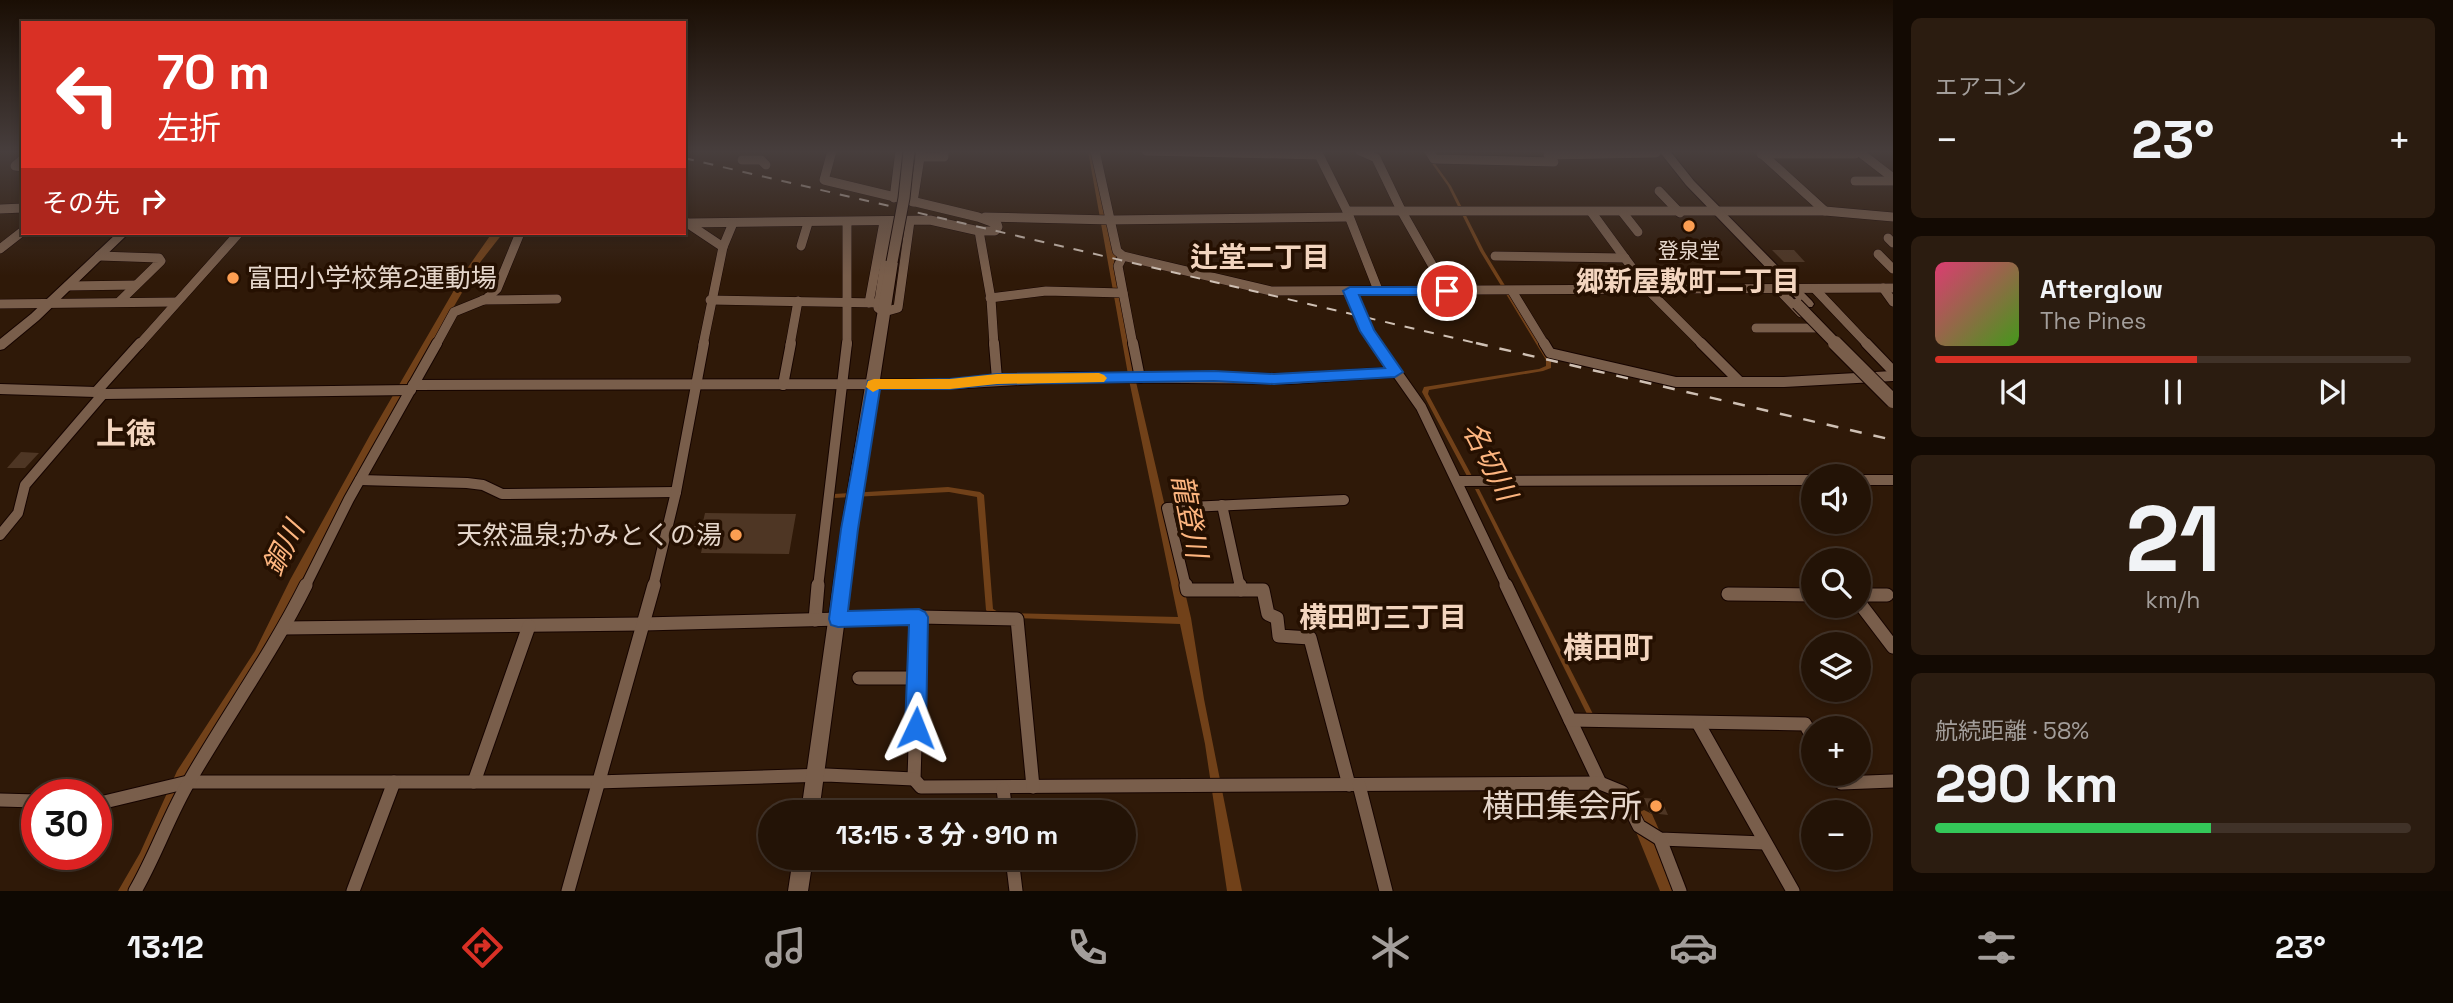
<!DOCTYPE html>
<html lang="ja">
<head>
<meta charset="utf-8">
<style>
  body { margin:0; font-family:"Space Grotesk","Noto Sans JP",sans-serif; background:#2b1c10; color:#f1f3f6; height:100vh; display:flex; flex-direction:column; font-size:26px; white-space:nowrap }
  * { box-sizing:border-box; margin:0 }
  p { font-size:23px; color:#a39e9b }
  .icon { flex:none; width:38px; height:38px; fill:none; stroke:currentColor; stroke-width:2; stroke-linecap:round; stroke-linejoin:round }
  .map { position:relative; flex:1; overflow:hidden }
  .details { display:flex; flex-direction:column; gap:18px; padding:18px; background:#130a03; width:560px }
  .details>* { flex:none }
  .top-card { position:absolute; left:21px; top:21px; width:665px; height:214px; border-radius:0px; box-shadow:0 4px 10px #0003,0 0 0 2px #403228; background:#d93025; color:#fff; overflow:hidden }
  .fabs { position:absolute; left:1801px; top:464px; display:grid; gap:14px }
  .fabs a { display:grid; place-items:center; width:70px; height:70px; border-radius:50%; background:#231306; box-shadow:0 4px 10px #0003,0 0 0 2px #403228; font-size:35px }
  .speed { position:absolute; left:21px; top:779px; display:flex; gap:14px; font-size:35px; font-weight:700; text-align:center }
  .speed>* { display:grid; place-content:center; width:91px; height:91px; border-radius:50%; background:#231306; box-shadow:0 4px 10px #0003,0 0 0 2px #403228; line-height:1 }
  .speed .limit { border:10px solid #d22; background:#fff; color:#111 }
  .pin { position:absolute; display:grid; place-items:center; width:60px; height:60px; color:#fff; margin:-30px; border:4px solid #fff; border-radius:50%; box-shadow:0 2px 7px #0007 }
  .me { position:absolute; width:77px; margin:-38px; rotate:2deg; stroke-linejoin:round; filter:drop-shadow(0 0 5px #0008) }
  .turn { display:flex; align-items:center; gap:24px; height:147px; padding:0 21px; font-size:32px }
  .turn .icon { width:91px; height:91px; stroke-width:2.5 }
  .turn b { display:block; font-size:49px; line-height:60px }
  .then { display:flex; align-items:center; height:66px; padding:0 21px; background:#0003; gap:14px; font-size:26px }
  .big { font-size:52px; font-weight:700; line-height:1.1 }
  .details .tile { flex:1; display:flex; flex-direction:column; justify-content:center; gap:10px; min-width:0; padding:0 24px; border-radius:10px; background:#2b1c10 }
  .details .dial { align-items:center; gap:0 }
  .dial b { font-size:91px; line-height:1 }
  .song { display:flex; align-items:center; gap:21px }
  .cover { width:84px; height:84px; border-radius:10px; background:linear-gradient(135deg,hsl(340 70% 55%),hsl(100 70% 35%)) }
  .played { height:7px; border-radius:4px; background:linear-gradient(90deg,#d93025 55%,#403228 55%) }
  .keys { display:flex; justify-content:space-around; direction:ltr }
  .heat { display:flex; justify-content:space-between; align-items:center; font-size:38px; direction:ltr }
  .charge { height:10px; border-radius:5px; background:linear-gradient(90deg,#34c759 58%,#403228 0) }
  .trip { position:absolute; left:758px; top:800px; width:378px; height:70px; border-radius:35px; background:#231306; box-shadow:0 4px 10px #0003,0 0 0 2px #403228; font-weight:700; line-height:70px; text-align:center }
  .tab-bar { display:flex; height:112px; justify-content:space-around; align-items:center; background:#0e0802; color:#a39e9b }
  .tab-bar .icon { width:49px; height:49px }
  .tab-bar .active { color:#d93025 }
  .tab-bar b { font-size:32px; color:#f1f3f6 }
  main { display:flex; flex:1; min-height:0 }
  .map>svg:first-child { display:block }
  .water { fill:#714119 }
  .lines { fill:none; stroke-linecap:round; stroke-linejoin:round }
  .river { fill:#714119; fill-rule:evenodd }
  .building { fill:#4e3624 }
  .minor-far2-casing { stroke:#160400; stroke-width:10 }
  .minor-far1-casing { stroke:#160400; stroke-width:12 }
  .minor-casing { stroke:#160400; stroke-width:15 }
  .tertiary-casing { stroke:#160400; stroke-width:2 }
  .minor-far2 { stroke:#795e4b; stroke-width:9 }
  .minor-far1 { stroke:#795e4b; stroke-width:10 }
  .minor { stroke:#795e4b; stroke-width:13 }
  .tertiary { fill:#795e4b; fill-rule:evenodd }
  .rail-far1 { stroke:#cfc0b4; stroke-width:2; stroke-dasharray:10 10; stroke-linecap:butt }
  .rail { stroke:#cfc0b4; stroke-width:2.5; stroke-dasharray:12 12; stroke-linecap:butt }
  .tertiary-bridge-far1-casing { stroke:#160400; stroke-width:13; stroke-linecap:butt }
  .tertiary-bridge-casing { stroke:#160400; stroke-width:16; stroke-linecap:butt }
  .tertiary-bridge-far1 { stroke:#795e4b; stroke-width:11 }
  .tertiary-bridge { stroke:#795e4b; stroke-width:14 }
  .route { fill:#1a73e8; stroke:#114b97; stroke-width:2 }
  .slow { fill:#f59e0b }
  .poi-dot { fill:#fc9e52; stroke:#251001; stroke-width:2.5 }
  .labels { text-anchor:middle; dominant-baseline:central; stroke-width:7; stroke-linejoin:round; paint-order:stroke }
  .far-poi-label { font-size:21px; fill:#e5d6cb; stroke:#251001 }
  .poi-label { font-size:26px; fill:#e5d6cb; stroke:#251001; text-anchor:start }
  .neighbourhood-label { font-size:28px; font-weight:bold; fill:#f3d5bf; stroke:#251001 }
  .water-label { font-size:28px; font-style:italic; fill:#fdb57f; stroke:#251001 }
  .quarter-label { font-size:30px; font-weight:bold; fill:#f3d5bf; stroke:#251001 }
  .near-poi-label { font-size:32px; fill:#e5d6cb; stroke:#251001; text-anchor:end }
</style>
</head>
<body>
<main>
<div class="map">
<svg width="1893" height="891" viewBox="0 0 1893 891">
  <rect width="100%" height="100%" fill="#2f1908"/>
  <!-- water -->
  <g class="water">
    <polygon points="1088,151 1093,151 1117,255 1114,261 1133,369 1191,618 1204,699 1242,891 1227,891 1205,744 1180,624 991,617 986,610 977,497 949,492 833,498 834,494 948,487 980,492 984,495 993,609 1000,613 1178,617 1129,380"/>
    <polygon points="1423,151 1426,151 1451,186 1484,251 1551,361 1551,368 1543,371 1429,390 1428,394 1473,478 1468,478 1422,392 1424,387 1539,369 1546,366 1546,360 1480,251 1448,186"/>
    <polygon points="492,233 503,233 478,265 449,315 130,891 118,891 140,853 177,771 255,651 290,580 370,435 464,273"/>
    <polygon points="1475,489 1479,489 1595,718 1589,718"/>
  </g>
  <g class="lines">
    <!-- river -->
    <polygon class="river" points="1644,810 1652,814 1686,891 1660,891 1632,822 1636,814"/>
  </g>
  <!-- building -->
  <g class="building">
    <polygon points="1772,250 1794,250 1805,262 1784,262"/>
    <polygon points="21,452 39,453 25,468 7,468"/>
    <polygon points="705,513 796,514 789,554 701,553 703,544 677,544 681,526 702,526"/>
    <polygon points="1644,798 1661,799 1668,815 1650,813"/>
  </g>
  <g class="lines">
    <!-- minor-far2 casing -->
    <g class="minor-far2-casing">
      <g id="minor-far2">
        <polyline points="1095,151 1117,251 1123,256 1271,291 1893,288"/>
        <polyline points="1146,151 1319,155"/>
        <polyline points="1317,151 1347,211 1378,290"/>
        <polyline points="1360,151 1376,158 1402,212 1447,291"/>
        <polyline points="1429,151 1434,159 1554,162"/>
        <polyline points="1858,151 1893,178"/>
        <polyline points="1761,153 1825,211"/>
        <polyline points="1761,154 1855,154"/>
        <polyline points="920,157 944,157 944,151"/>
        <polyline points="23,159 15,166 23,167"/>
        <polyline points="742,160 761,160 766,165"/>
        <polyline points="1552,160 1548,155 1656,153"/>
        <polyline points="1855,181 1893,181"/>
        <polyline points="1659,191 1680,213"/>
        <polyline points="894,198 900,151"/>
        <polyline points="913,202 921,151"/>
        <polyline points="0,209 23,208"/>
        <polyline points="1347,211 1825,211 1893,217"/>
        <polyline points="1592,213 1649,291 1703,345"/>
        <polyline points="1623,213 1638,232"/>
        <polyline points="985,217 1111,220 1349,217"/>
        <polyline points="684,221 723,247 703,345"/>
        <polyline points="891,222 878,308 884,312 898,308 910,221"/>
        <polyline points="687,223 930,220 979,231 995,231 998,227 997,224 978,217 824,180 832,151"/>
        <polyline points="847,223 847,345"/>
        <polyline points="979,231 991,299 994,345"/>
        <polyline points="1888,238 1893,243"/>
        <polyline points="801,246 808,223"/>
        <polyline points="723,247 733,223"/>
        <polyline points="0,249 23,231"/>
        <polyline points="1878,254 1893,269"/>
        <polyline points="99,256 159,258 161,261 119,302"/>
        <polyline points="1123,256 1118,266 1133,345"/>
        <polyline points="1495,256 1625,258"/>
        <polyline points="68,286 136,285"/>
        <polyline points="1883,288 1893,302"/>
        <polyline points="1815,289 1868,345"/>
        <polyline points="1779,290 1801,313"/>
        <polyline points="1350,291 1368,331 1377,345"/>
        <polyline points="1512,291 1545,345"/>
        <polyline points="990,298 1046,291 1123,293"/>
        <polyline points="483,300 557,299"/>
        <polyline points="710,300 879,303"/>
        <polyline points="869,303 884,222"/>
        <polyline points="0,304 176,302"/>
        <polyline points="1756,328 1815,328"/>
        <polyline points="139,345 239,233"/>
        <polyline points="436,345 454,312 486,299 497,289 520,233"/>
        <polyline points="790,345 798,301"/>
      </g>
    </g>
    <!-- minor-far1 casing -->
    <g class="minor-far1-casing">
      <g id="minor-far1">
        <polyline points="994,343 997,379"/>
        <polyline points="1133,343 1140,378"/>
        <polyline points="1376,343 1421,407 1507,587"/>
        <polyline points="1544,343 1550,353 1676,382 1784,382 1893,376"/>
        <polyline points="1701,343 1738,380"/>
        <polyline points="1866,343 1893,371"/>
        <polyline points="413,385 950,384 1070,377 1287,379 1395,372"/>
        <polyline points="783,385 791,343"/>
        <polyline points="0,389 96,392"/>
        <polyline points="103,394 96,392 140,343"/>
        <polyline points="360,480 467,483 483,485 502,494 676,492"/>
        <polyline points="1858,480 1893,480"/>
        <polyline points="1458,481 1813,480"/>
        <polyline points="1222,505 1240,587"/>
        <polyline points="0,535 18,513 25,485 103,394 411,390"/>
        <polyline points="305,587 349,499 437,343"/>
        <polyline points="653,587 676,492 704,343"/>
        <polyline points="818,587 847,343"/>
        <polyline points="1186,587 1167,508 1344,500"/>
      </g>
    </g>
    <!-- minor casing -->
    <g class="minor-casing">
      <g id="minor">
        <polyline points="1186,585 1187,590 1263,590 1268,614 1277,618 1279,636 1310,638 1349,785"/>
        <polyline points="1240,585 1241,590"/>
        <polyline points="1506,585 1600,783"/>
        <polyline points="1728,594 1813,595"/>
        <polyline points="1858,595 1887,595"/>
        <polyline points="1858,601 1893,647"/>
        <polyline points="919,617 914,779 921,787 1600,783 1622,792 1639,826 1660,839 1764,843"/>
        <polyline points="815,620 818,585"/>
        <polyline points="284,628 643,624 919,617 1017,619 1033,787"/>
        <polyline points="859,678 917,678"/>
        <polyline points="1570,720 1805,724 1813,738"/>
        <polyline points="1698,723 1793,891"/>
        <polyline points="1835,774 1841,783 1893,781"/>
        <polyline points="474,782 529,626"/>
        <polyline points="1359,785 1386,891"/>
        <polyline points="1003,789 1006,812"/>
        <polyline points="0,800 37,801"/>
        <polyline points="96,804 188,782 596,782 826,775 914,779"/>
        <polyline points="1660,839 1680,891"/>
        <polyline points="1012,858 1016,891"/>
        <path d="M135 891C156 855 169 815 190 780 228 714 272 653 306 585"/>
        <polyline points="353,891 394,782"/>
        <polyline points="568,891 654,585"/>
      </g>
    </g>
    <!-- tertiary casing -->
    <g class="tertiary-casing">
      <g id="tertiary">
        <polygon points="1659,151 1670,151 1694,181 1812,301 1814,304 1812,307 1804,307 1686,185"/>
        <polygon points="117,233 129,233 39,320 4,349 0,350 0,339 31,314"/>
        <polygon points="892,259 898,262 857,529 819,812 801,812 841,529 886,262"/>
        <polygon points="793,858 813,858 808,891 788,891"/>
      </g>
    </g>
    <!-- minor-far2 -->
    <use href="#minor-far2" class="minor-far2"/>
    <!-- minor-far1 -->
    <use href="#minor-far1" class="minor-far1"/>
    <!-- minor -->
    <use href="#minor" class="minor"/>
    <!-- tertiary -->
    <use href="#tertiary" class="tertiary"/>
    <!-- rail-far1 -->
    <polyline class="rail-far1" points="684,158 1484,345"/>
    <!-- rail -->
    <polyline class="rail" points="1476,343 1893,440"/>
    <!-- tertiary-bridge-far1 casing -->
    <g class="tertiary-bridge-far1-casing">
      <g id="tertiary-bridge-far1">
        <polyline points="892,262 904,198 909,151"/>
        <polyline points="1797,304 1837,345"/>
      </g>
    </g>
    <!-- tertiary-bridge casing -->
    <g class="tertiary-bridge-casing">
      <polyline id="tertiary-bridge" points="1835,343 1893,401"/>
    </g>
    <!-- tertiary-bridge-far1 -->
    <use href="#tertiary-bridge-far1" class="tertiary-bridge-far1"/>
    <!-- tertiary-bridge -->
    <use href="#tertiary-bridge" class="tertiary-bridge"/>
  </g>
  <!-- sky -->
  <linearGradient id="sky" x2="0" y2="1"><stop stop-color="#1a0e04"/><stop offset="0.55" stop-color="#473e3d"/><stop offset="1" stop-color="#473e3d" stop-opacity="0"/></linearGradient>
  <rect width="1893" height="276" fill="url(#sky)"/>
  <!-- route -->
  <polygon class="route" points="1350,287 1447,287 1454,291 1447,295 1359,295 1374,330 1403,372 1395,377 1274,384 1214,381 997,384 950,389 880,389 858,529 848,611 919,609 925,612 928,617 926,728 923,734 916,737 908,734 905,728 909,625 838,627 831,625 829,619 841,529 868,381 950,379 997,374 1214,371 1274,374 1385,368 1360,331 1343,291"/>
  <!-- slow -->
  <polygon class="slow" points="1099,373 1104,375 1107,378 1104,382 997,384 950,389 879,389 873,392 866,387 868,381 874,379 950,379 997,374"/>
  <!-- markers -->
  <g class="poi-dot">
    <circle cx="1689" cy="226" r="7"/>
    <circle cx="233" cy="278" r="7"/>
    <circle cx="736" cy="535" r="7"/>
    <circle cx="1656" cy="806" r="7"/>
  </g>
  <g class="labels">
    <!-- far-poi labels -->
    <g class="far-poi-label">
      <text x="1689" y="250">登泉堂</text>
    </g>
    <!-- poi labels -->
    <g class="poi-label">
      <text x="247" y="278">富田小学校第2運動場</text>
      <text x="722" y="535" text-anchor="end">天然温泉;かみとくの湯</text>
    </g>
    <!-- neighbourhood labels -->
    <g class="neighbourhood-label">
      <text x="1260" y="257">辻堂二丁目</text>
      <text x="1688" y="281">郷新屋敷町二丁目</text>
      <text x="1383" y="617">横田町三丁目</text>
    </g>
    <!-- water labels -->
    <g class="water-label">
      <text transform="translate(1490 461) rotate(63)">名切川</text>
      <text transform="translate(1190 516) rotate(79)">龍登川</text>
      <text transform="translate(283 548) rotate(-63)">銅川</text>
    </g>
    <!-- quarter labels -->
    <g class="quarter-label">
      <text x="126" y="433">上徳</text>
      <text x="1608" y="647">横田町</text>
    </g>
    <!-- near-poi labels -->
    <g class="near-poi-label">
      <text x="1642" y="806">横田集会所</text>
    </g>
  </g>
</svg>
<div class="fabs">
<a><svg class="icon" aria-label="sound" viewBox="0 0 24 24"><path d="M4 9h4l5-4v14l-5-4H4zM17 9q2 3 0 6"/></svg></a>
<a><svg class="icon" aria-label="search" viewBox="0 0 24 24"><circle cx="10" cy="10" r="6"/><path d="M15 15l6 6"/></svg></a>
<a><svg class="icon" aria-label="layers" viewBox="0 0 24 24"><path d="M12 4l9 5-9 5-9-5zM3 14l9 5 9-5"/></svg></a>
<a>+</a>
<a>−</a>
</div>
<div class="speed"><div class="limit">30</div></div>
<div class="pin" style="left:1447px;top:291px;background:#d93025"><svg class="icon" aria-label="arrive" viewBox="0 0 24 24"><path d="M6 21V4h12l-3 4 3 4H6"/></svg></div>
<svg class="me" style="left:916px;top:728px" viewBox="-20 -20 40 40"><path d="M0-17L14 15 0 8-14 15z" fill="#1a73e8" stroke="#fff" stroke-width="4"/></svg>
<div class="trip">13:15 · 3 分 · 910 m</div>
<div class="top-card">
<div class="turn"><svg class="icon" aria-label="left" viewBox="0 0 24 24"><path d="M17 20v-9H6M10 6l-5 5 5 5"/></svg><div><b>70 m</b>左折</div></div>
<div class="then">その先<svg class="icon" aria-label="right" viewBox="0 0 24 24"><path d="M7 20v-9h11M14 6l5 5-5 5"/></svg></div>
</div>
</div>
<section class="details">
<div class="tile"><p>エアコン</p>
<div class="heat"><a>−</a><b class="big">23°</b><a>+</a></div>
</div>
<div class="tile">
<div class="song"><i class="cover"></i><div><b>Afterglow</b><p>The Pines</p></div></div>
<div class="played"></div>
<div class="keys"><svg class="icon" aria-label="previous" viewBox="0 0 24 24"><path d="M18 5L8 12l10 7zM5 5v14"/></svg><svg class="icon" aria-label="pause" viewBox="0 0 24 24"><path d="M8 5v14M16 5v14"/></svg><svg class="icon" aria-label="next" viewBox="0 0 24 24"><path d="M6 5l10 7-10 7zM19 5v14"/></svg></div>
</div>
<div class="tile dial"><b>21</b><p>km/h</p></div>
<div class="tile"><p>航続距離 · 58%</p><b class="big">290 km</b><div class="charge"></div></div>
</section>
</main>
<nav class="tab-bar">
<b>13:12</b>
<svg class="icon active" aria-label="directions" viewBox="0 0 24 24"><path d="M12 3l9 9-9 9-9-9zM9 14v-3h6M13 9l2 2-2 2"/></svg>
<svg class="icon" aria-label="music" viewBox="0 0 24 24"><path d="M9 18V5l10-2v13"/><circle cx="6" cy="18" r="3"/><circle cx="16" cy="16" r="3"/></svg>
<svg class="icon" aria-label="phone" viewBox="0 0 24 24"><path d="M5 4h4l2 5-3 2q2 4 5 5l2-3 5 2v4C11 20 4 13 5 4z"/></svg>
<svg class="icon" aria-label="climate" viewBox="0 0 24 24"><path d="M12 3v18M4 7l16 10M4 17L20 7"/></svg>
<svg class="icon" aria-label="car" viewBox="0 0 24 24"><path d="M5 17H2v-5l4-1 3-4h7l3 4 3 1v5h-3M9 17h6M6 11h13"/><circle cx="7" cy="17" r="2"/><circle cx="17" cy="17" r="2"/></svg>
<svg class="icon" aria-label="filters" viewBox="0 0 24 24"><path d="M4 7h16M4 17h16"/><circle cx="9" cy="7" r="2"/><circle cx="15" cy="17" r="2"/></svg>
<b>23°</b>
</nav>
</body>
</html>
